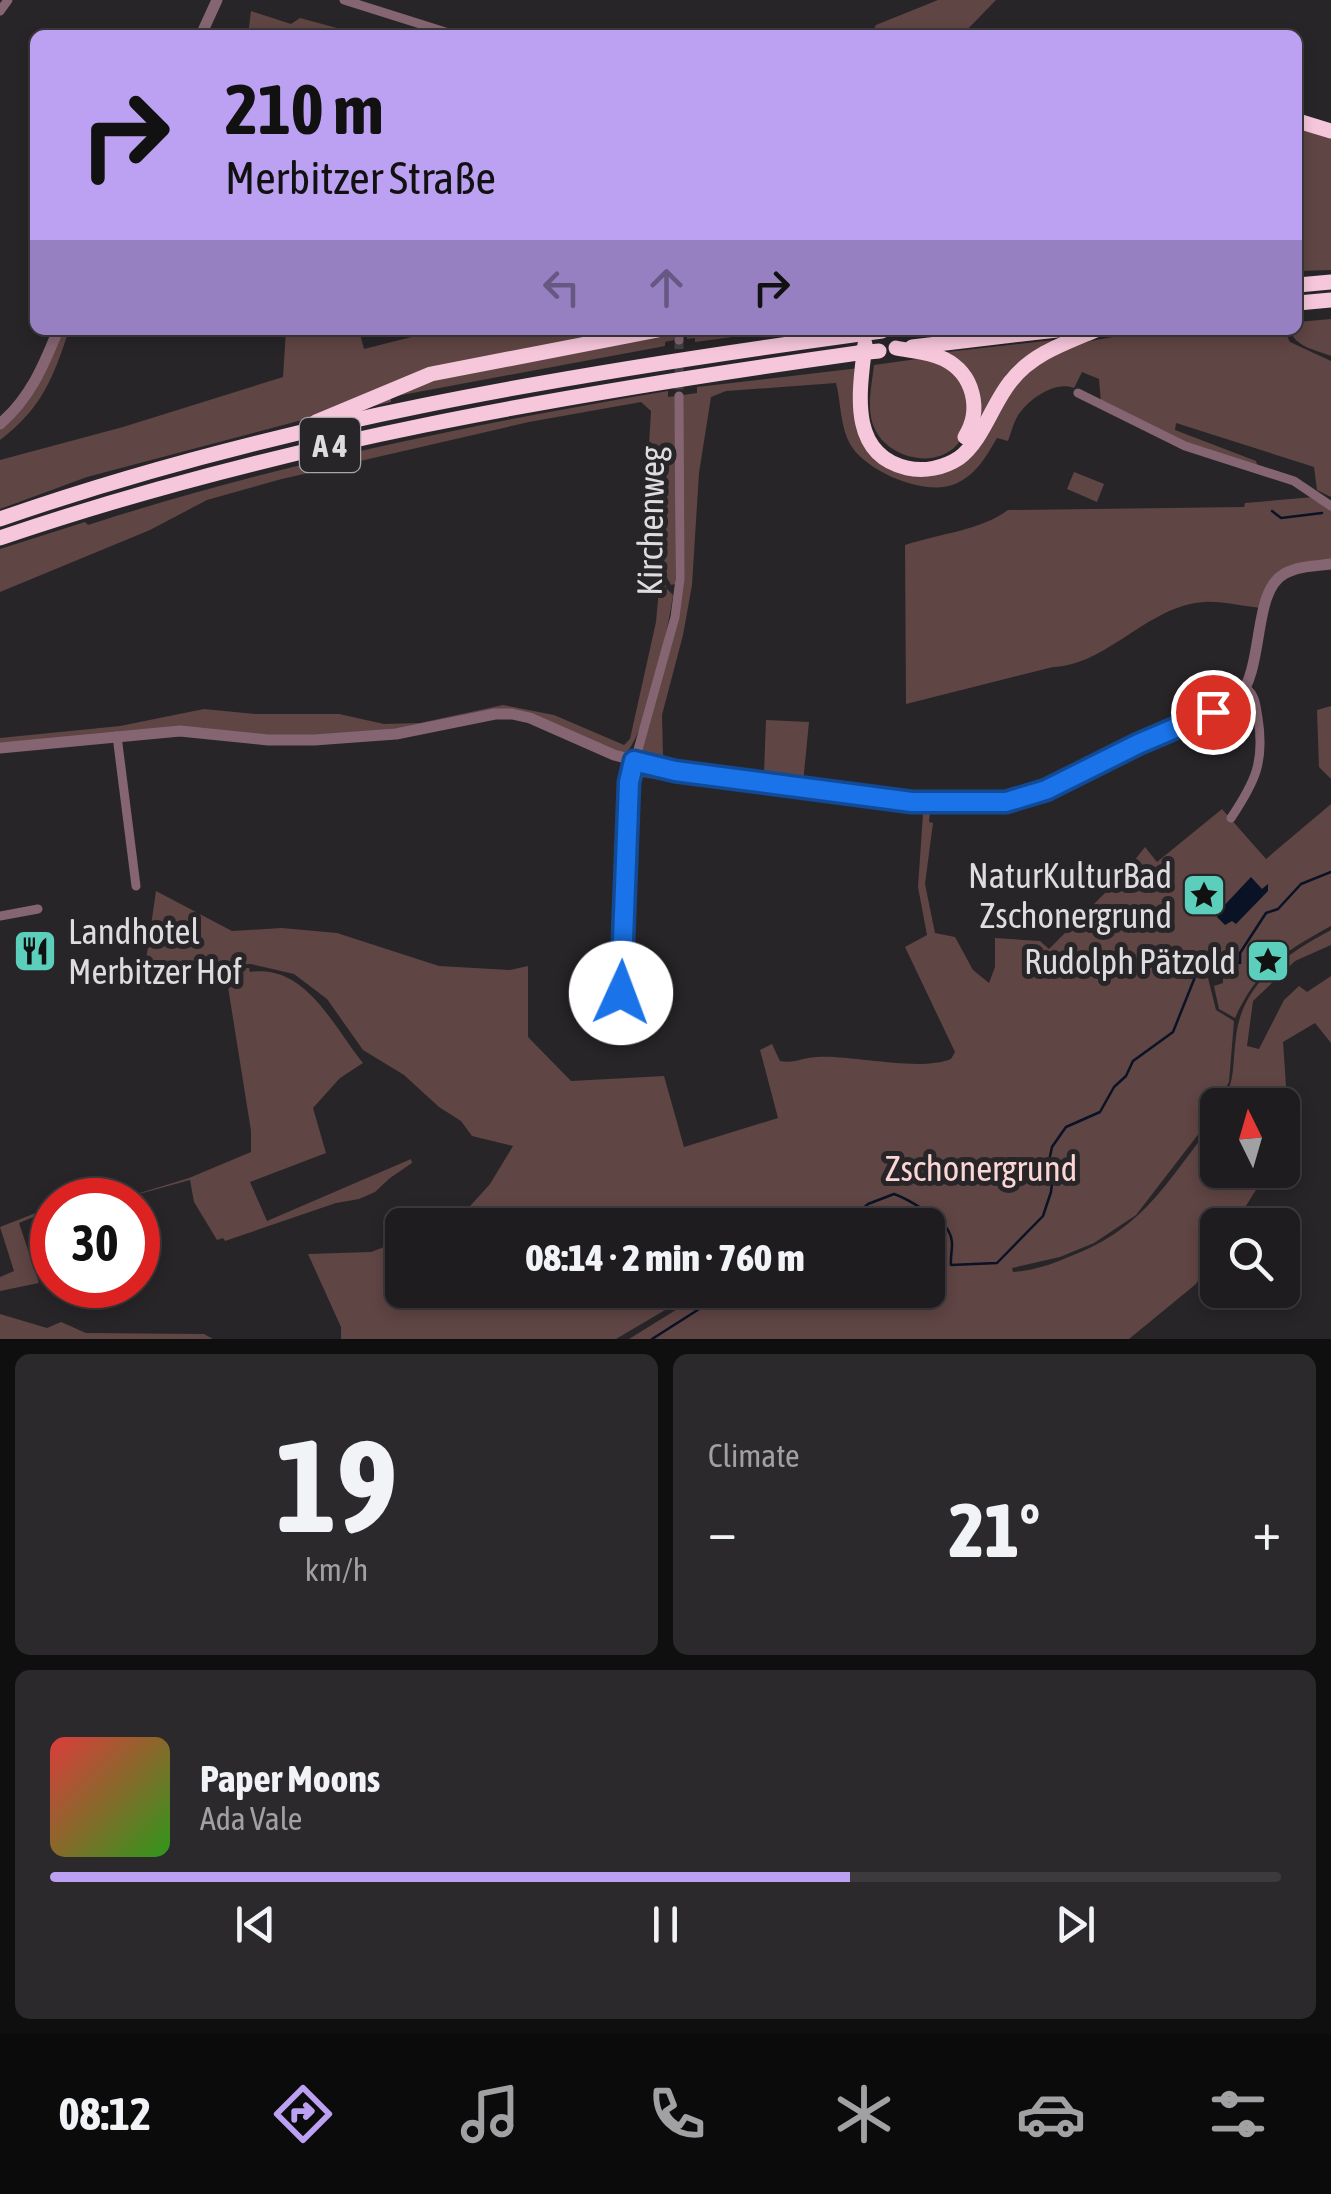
<!DOCTYPE html>
<html lang="en">
<head>
<meta charset="utf-8">
<style>
  body { margin:0; font-family:"Asap Condensed",sans-serif; background:#2b292b; color:#f1f3f6; height:100vh; display:flex; flex-direction:column; font-size:38px; white-space:nowrap }
  * { box-sizing:border-box; margin:0 }
  p { font-size:32px; color:#a1a1a4 }
  .icon { flex:none; width:55px; height:55px; fill:none; stroke:currentColor; stroke-width:2; stroke-linecap:round; stroke-linejoin:round }
  .map { position:relative; height:1339px; overflow:hidden }
  .drawer { display:flex; flex-direction:column; gap:15px; padding:15px; background:#100f10; flex:1 }
  .drawer>* { flex:none }
  .hud { position:absolute; left:30px; top:30px; width:1272px; height:305px; border-radius:15px; box-shadow:0 5px 15px #0003,0 0 0 2px #3c3a3c; background:#bca0f2; color:#111; overflow:hidden }
  .needle { width:65px; rotate:355deg }
  .fabs { position:absolute; left:1200px; top:1088px; display:grid; gap:20px }
  .fabs a { display:grid; place-items:center; width:100px; height:100px; border-radius:15px; background:#1e1c1e; box-shadow:0 5px 15px #0003,0 0 0 2px #3c3a3c; font-size:50px }
  .speed { position:absolute; left:30px; top:1178px; display:flex; gap:20px; font-size:50px; font-weight:700; text-align:center }
  .speed>* { display:grid; place-content:center; width:130px; height:130px; border-radius:50%; background:#1e1c1e; box-shadow:0 5px 15px #0003,0 0 0 2px #3c3a3c; line-height:1 }
  .speed .limit { border:15px solid #d22; background:#fff; color:#111 }
  .pin { position:absolute; display:grid; place-items:center; width:85px; height:85px; color:#fff; margin:-42px; border:5px solid #fff; border-radius:50%; box-shadow:0 2px 10px #0007 }
  .me { position:absolute; width:110px; margin:-55px; rotate:2deg; stroke-linejoin:round; filter:drop-shadow(0 0 8px #0008) }
  .turn { display:flex; align-items:center; gap:35px; height:210px; padding:0 30px; font-size:45px }
  .turn .icon { width:130px; height:130px; stroke-width:2.5 }
  .turn b { display:block; font-size:70px; line-height:85px }
  .lanes { display:flex; align-items:center; height:95px; padding:0 30px; background:#0003; justify-content:center; gap:50px; direction:ltr }
  .lanes .off { opacity:.35 }
  .big { font-size:75px; font-weight:800; line-height:1.1 }
  .drawer .widget { flex:1; display:flex; flex-direction:column; justify-content:center; gap:15px; min-width:0; padding:0 35px; border-radius:15px; background:#2b292b }
  .drawer .dial { align-items:center; gap:0 }
  .dial b { font-size:130px; line-height:1 }
  .song { display:flex; align-items:center; gap:30px }
  .cover { width:120px; height:120px; border-radius:15px; background:linear-gradient(135deg,hsl(0 70% 55%),hsl(110 70% 35%)) }
  .played { height:10px; border-radius:5px; background:linear-gradient(90deg,#bca0f2 65%,#3c3a3c 65%) }
  .keys { display:flex; justify-content:space-around; direction:ltr }
  .heat { display:flex; justify-content:space-between; align-items:center; font-size:55px; direction:ltr }
  .drawer .tiles { flex:1; display:grid; gap:15px; grid-template-columns:1fr 1fr }
  .widget:last-child { grid-column:span 2 }
  .trip { position:absolute; left:385px; top:1208px; width:560px; height:100px; border-radius:15px; background:#1e1c1e; box-shadow:0 5px 15px #0003,0 0 0 2px #3c3a3c; font-weight:800; line-height:100px; text-align:center }
  .dock { display:flex; height:160px; justify-content:space-around; align-items:center; background:#0c0b0c; color:#a1a1a4 }
  .dock .icon { width:70px; height:70px }
  .dock .current { color:#bca0f2 }
  .dock b { font-size:45px; color:#f1f3f6 }
  .map>svg:first-child { display:block }
  .green { fill:#5f4544 }
  .water { fill:#0a1225 }
  .lines { fill:none; stroke-linecap:round; stroke-linejoin:round }
  .stream { stroke:#0a1225; stroke-width:2.5 }
  .minor-tunnel { stroke:#434043; stroke-width:9; stroke-dasharray:9 4.5; stroke-linecap:butt }
  .minor { stroke:#856572; stroke-width:9 }
  .tertiary { stroke:#856572; stroke-width:11 }
  .motorway { stroke:#f6c6da; stroke-width:15 }
  .motorway-bridge { stroke:#f6c6da; stroke-width:15 }
  .route-casing { stroke:#114b97; stroke-width:25 }
  .route { stroke:#1a73e8; stroke-width:18 }
  .labels { text-anchor:middle; dominant-baseline:central; stroke-width:10; stroke-linejoin:round; paint-order:stroke }
  .shield { fill:#282528; stroke:#a7a5a7; stroke-width:2.5 }
  .shield-label { font-size:32px; font-weight:bold; fill:#dedcde }
  .street-label { font-size:35px; fill:#dedcde; stroke:#282528 }
  .poi-label { font-size:35px; fill:#dedcde; stroke:#282528; text-anchor:end }
  .park-label { font-size:35px; fill:#fbd6d4; stroke:#282528 }
</style>
</head>
<body>
<div class="map">
<svg width="1331" height="1339" viewBox="0 0 1331 1339">
  <rect width="100%" height="100%" fill="#282528"/>
  <!-- green -->
  <g class="green">
    <polygon points="938,0 996,0 962,35 870,35 876,25"/>
    <polygon points="251,11 291,24 300,18 363,35 248,35"/>
    <polygon points="1298,127 1331,137 1331,270 1298,271"/>
    <path d="M1331 319V356C1316 350 1295 347 1290 330H1298V322Z"/>
    <path d="M61 330H69C53 378 42 408 0 440V428Z"/>
    <polygon points="286,330 359,330 364,349 439,330 477,330 487,334 528,330 624,330 469,360 321,415 87,477 0,509 0,460 123,427 283,377"/>
    <polygon points="785,330 695,342 695,338 687,339 687,331 693,330"/>
    <path d="M1190 330H1284L1290 342 1331 361V497L1317 490 1314 467 1176 423 1175 430 1256 461 1258 467 1188 445 1101 402 1099 379 1082 372 1074 388C1055 380 1027 400 1017 417 1013 424 1011 433 1008 441L997 438C986 457 976 475 955 484 925 497 865 471 850 444 840 426 841 402 836 383L726 391 711 397 699 473 692 585 683 635 662 715 663 755 672 760 671 767 643 759 640 750 677 620 683 395 697 393V387L859 368 855 407 878 458 948 468C980 428 1012 375 1060 352 1098 333 1148 335 1190 330Z"/>
    <path d="M674 333V340L665 342V346L391 397V402L369 407C464 361 571 352 674 333Z"/>
    <polygon points="1062,339 1046,348 974,431 977,405 938,353"/>
    <path d="M924 358 940 361 968 390C967 403 969 424 963 436 944 473 887 460 874 427 866 408 872 384 874 365Z"/>
    <path d="M668 391V397L676 396 675 584 671 585 666 576V588L673 595C669 625 646 736 625 754L533 716 470 717 467 714 428 726 361 733 266 737 201 729 0 744V738L120 726 204 709 255 714H339L384 724 420 723 503 705 554 715 624 745 630 739 656 622 659 589 649 445 651 411 641 402 529 422 282 479 207 500 150 530 0 592V549L85 522 88 525C277 464 472 424 668 391Z"/>
    <polygon points="1074,472 1104,484 1097,502 1067,489"/>
    <path d="M1314 497 1331 509V559C1289 566 1272 562 1260 608 1242 606 1222 601 1204 602 1147 606 1108 665 1053 667L906 704 905 545C938 534 982 530 1008 510L1244 507 1245 503Z"/>
    <polygon points="1331,706 1331,779 1319,767 1317,710"/>
    <polygon points="766,720 809,722 803,783 680,768 680,762 764,773"/>
    <path d="M637 768 644 773 673 779 930 812 929 822 933 823 925 884 935 933 955 937 973 970 989 983 995 967V938L1040 941 1049 949 1123 875 1145 847 1157 862 1222 809 1266 859 1331 804V926C1285 951 1257 969 1235 1018L1219 1009 1214 986 1223 983V976L1216 975 1207 961 1204 962 1216 1010 1234 1021 1229 1082 1207 1123 1136 1215 1094 1243 1060 1257 1012 1268 1013 1272C1031 1271 1050 1265 1066 1258 1142 1230 1163 1187 1210 1127L1217 1113 1218 1170H1263L1256 1182 1259 1185 1234 1225H1218L1217 1250 1196 1284 1129 1339H629L708 1290H928V1266C942 1263 943 1250 942 1237L922 1223 453 1225 490 1184 513 1146 472 1136 461 1121 439 1107 404 1075 363 1050 327 999 294 974 251 964 207 966 142 988 156 891 232 931 282 928 337 933 439 966 510 970 528 966V1037L571 1081 664 1076 684 1147 778 1118 760 1050 772 1044 780 1061C794 1064 804 1057 818 1057 852 1055 920 1072 951 1059L955 1052 905 947 927 935 918 887 923 814 689 785 637 776 632 810 631 782Z"/>
    <path d="M1331 930V945L1295 961 1253 1001 1247 1046 1259 1049 1284 1000 1299 986 1307 992 1331 976V1043L1315 1023 1283 1042 1289 1130 1292 1137 1283 1147 1282 1105H1222C1236 1078 1232 1066 1236 1037 1242 982 1287 954 1331 930Z"/>
    <path d="M225 968H249L250 972C306 963 334 1028 363 1063L340 1078 313 1108 326 1153 250 1182 267 1221 411 1159 412 1163 390 1178 375 1192 359 1199 336 1203 225 1241 223 1238 217 1240 194 1202 190 1180 117 1200 189 1178 251 1152V1131Z"/>
    <polygon points="46,1209 52,1212 52,1224 48,1211 19,1223 39,1283 0,1291 0,1277 14,1271 0,1227"/>
    <polygon points="392,1244 402,1261 402,1290 699,1290 616,1339 341,1339 341,1327 308,1254 371,1252"/>
    <polygon points="0,1314 47,1328 61,1322 86,1333 204,1334 213,1339 0,1339"/>
  </g>
  <!-- water -->
  <g class="water">
    <polygon points="1251,877 1262,889 1268,884 1268,891 1236,924 1232,921 1225,925 1217,917 1219,911"/>
    <path d="M928 1226 942 1237C943 1251 942 1258 930 1267L928 1266Z"/>
  </g>
  <g class="lines">
    <!-- stream -->
    <g class="stream">
      <polyline points="1272,511 1281,518 1322,513"/>
      <path d="M844 1225 868 1204 894 1194C906 1198 944 1220 949 1232 955 1243 950 1253 951 1265L997 1263 1043 1216 1051 1192 1053 1174 1049 1161 1052 1147 1061 1134 1066 1127 1100 1112 1114 1087 1126 1076 1133 1061 1173 1032 1201 962 1220 958 1240 963V953L1266 913 1278 909 1301 884 1331 872"/>
      <polyline points="652,1339 729,1290"/>
    </g>
    <!-- minor-tunnel -->
    <polyline class="minor-tunnel" points="679,340 679,396"/>
    <!-- minor -->
    <g class="minor">
      <polyline points="344,0 455,35"/>
      <polyline points="0,11 8,0"/>
      <polyline points="679,340 679,330"/>
      <polyline points="1078,393 1185,446 1294,481 1331,506"/>
      <polyline points="117,736 136,886"/>
      <path d="M1231 818C1255 782 1265 762 1258 718 1256 707 1256 696 1247 689"/>
      <polyline points="0,916 38,909"/>
      <polyline points="630,1008 621,993 629,782 675,617 680,579 679,396"/>
    </g>
    <!-- tertiary -->
    <g class="tertiary">
      <polyline points="201,35 217,0"/>
      <path d="M0 424C30 398 43 367 58 330"/>
      <path d="M0 748 180 731 268 740H314L396 734 495 714H512L530 718 614 755 675 771 913 802H1006L1046 790 1238 699C1265 667 1252 592 1284 574 1298 566 1316 566 1331 564"/>
    </g>
    <!-- motorway -->
    <g class="motorway">
      <polyline points="1298,121 1331,131"/>
      <polyline points="1298,285 1331,282"/>
      <polyline points="1298,303 1331,300"/>
      <path d="M865 344C860 389 847 454 907 468 924 472 944 468 959 458 983 440 992 404 1011 381 1032 354 1065 343 1096 330"/>
      <polyline points="912,347 1057,330"/>
      <path d="M896 348C912 351 930 352 944 359 974 374 982 410 965 437"/>
      <polyline points="316,422 431,374 658,330"/>
      <path d="M0 519C278 422 569 374 860 334"/>
      <path d="M0 538C278 443 567 394 858 353"/>
    </g>
    <!-- motorway-bridge -->
    <g class="motorway-bridge">
      <polyline points="860,334 882,331"/>
      <polyline points="858,353 879,351"/>
    </g>
  </g>
  <g class="lines">
    <!-- route casing -->
    <g class="route-casing">
      <polyline id="route" points="621,993 629,782 634,761 675,771 912,802 1006,802 1046,790 1138,744 1213,712"/>
    </g>
    <!-- route -->
    <use href="#route" class="route"/>
  </g>
  <!-- icons -->
  <defs>
    <g id="sight-square" transform="scale(2.25)"><rect x="-9" y="-9" width="18" height="18" rx="4" fill="#5bcebc" stroke="#282528"/><path d="M0-6L1.8-2.2L6-1.7L2.9 1.2L3.7 5.4L0 3.3L-3.7 5.4L-2.9 1.2L-6-1.7L-1.8-2.2Z" fill="#111"/></g>
    <g id="restaurant-square" transform="scale(2.25)"><rect x="-9" y="-9" width="18" height="18" rx="4" fill="#5bcebc" stroke="#282528"/><path d="M-5-6h1v4h1v-4h1v4h1v-4h1v5L-1.5 .5V6h-2V.5L-5-1ZM5-6V6H3V1.5H1.5Q1.5-4 5-6Z" fill="#111"/></g>
  </defs>
  <g fill-rule="evenodd">
    <use href="#sight-square" x="1204" y="895"/>
    <use href="#restaurant-square" x="35" y="951"/>
    <use href="#sight-square" x="1268" y="961"/>
  </g>
  <g class="labels">
    <!-- shield labels -->
    <rect class="shield" x="300" y="418" width="60" height="54" rx="8"/>
    <g class="shield-label">
      <text x="330" y="445">A 4</text>
    </g>
    <!-- street labels -->
    <g class="street-label">
      <text transform="translate(650 521) rotate(-89)">Kirchenweg</text>
    </g>
    <!-- poi labels -->
    <g class="poi-label">
      <text x="1172" y="875">NaturKulturBad<tspan x="1172" dy="40">Zschonergrund</tspan></text>
      <text x="68" y="931" text-anchor="start">Landhotel<tspan x="68" dy="40">Merbitzer Hof</tspan></text>
      <text x="1236" y="961">Rudolph Pätzold</text>
    </g>
    <!-- park labels -->
    <g class="park-label">
      <text x="981" y="1168">Zschonergrund</text>
    </g>
  </g>
</svg>
<div class="fabs">
<a><svg class="needle" viewBox="-14 -14 28 28"><path d="M0-13l5 13h-10z" fill="#e53935"/><path d="M0 13l5-13h-10z" fill="#a1a1a4"/></svg></a>
<a><svg class="icon" aria-label="search" viewBox="0 0 24 24"><circle cx="10" cy="10" r="6"/><path d="M15 15l6 6"/></svg></a>
</div>
<div class="speed"><div class="limit">30</div></div>
<div class="pin" style="left:1213px;top:712px;background:#d93025"><svg class="icon" aria-label="arrive" viewBox="0 0 24 24"><path d="M6 21V4h12l-3 4 3 4H6"/></svg></div>
<svg class="me" style="left:621px;top:993px" viewBox="-20 -20 40 40"><circle r="19" fill="#fff"/><path d="M0-13L10 11 0 6-10 11z" fill="#1a73e8"/></svg>
<div class="trip">08:14 · 2 min · 760 m</div>
<div class="hud">
<div class="turn"><svg class="icon" aria-label="right" viewBox="0 0 24 24"><path d="M7 20v-9h11M14 6l5 5-5 5"/></svg><div><b>210 m</b>Merbitzer Straße</div></div>
<div class="lanes"><svg class="icon off" aria-label="left" viewBox="0 0 24 24"><path d="M17 20v-9H6M10 6l-5 5 5 5"/></svg><svg class="icon off" aria-label="ahead" viewBox="0 0 24 24"><path d="M12 20V5M6 11l6-6 6 6"/></svg><svg class="icon" aria-label="right" viewBox="0 0 24 24"><path d="M7 20v-9h11M14 6l5 5-5 5"/></svg></div>
</div>
</div>
<section class="drawer">
<div class="tiles">
<div class="widget dial"><b>19</b><p>km/h</p></div>
<div class="widget"><p>Climate</p>
<div class="heat"><a>−</a><b class="big">21°</b><a>+</a></div>
</div>
<div class="widget">
<div class="song"><i class="cover"></i><div><b>Paper Moons</b><p>Ada Vale</p></div></div>
<div class="played"></div>
<div class="keys"><svg class="icon" aria-label="previous" viewBox="0 0 24 24"><path d="M18 5L8 12l10 7zM5 5v14"/></svg><svg class="icon" aria-label="pause" viewBox="0 0 24 24"><path d="M8 5v14M16 5v14"/></svg><svg class="icon" aria-label="next" viewBox="0 0 24 24"><path d="M6 5l10 7-10 7zM19 5v14"/></svg></div>
</div>
</div>
</section>
<nav class="dock">
<b>08:12</b>
<svg class="icon current" aria-label="directions" viewBox="0 0 24 24"><path d="M12 3l9 9-9 9-9-9zM9 14v-3h6M13 9l2 2-2 2"/></svg>
<svg class="icon" aria-label="music" viewBox="0 0 24 24"><path d="M9 18V5l10-2v13"/><circle cx="6" cy="18" r="3"/><circle cx="16" cy="16" r="3"/></svg>
<svg class="icon" aria-label="phone" viewBox="0 0 24 24"><path d="M5 4h4l2 5-3 2q2 4 5 5l2-3 5 2v4C11 20 4 13 5 4z"/></svg>
<svg class="icon" aria-label="climate" viewBox="0 0 24 24"><path d="M12 3v18M4 7l16 10M4 17L20 7"/></svg>
<svg class="icon" aria-label="car" viewBox="0 0 24 24"><path d="M5 17H2v-5l4-1 3-4h7l3 4 3 1v5h-3M9 17h6M6 11h13"/><circle cx="7" cy="17" r="2"/><circle cx="17" cy="17" r="2"/></svg>
<svg class="icon" aria-label="filters" viewBox="0 0 24 24"><path d="M4 7h16M4 17h16"/><circle cx="9" cy="7" r="2"/><circle cx="15" cy="17" r="2"/></svg>
</nav>
</body>
</html>
